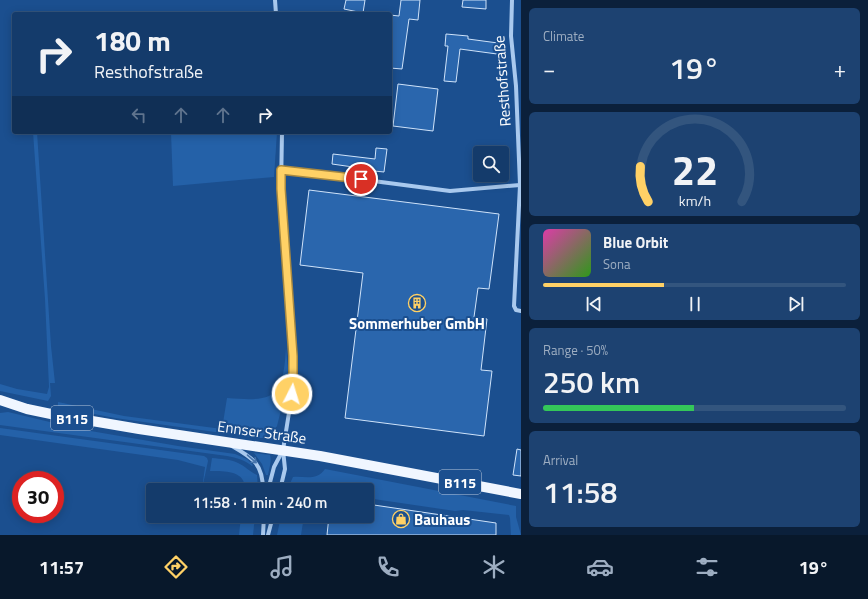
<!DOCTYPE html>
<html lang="en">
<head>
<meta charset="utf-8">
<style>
  body { margin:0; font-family:"Titillium Web",sans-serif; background:#1d4271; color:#f1f3f6; height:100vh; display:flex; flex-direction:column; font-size:15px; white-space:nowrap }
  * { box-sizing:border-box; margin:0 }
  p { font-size:13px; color:#9dadc1 }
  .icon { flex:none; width:22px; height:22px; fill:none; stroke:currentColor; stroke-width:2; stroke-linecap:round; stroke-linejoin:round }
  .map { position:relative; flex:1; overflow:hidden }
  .panel { display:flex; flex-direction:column; gap:8px; padding:8px; background:#0b203b; width:347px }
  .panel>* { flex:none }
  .banner { position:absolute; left:12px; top:12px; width:380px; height:122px; border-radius:4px; box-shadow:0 2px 10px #0003,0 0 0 1px #33557e; background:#143b6b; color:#f1f3f6; overflow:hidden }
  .tools { position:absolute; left:473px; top:146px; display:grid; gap:8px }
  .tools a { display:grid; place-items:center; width:36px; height:36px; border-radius:4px; background:#143b6b; box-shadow:0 2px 10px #0003,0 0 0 1px #33557e; font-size:20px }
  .speed { position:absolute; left:12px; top:471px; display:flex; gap:8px; font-size:20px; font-weight:700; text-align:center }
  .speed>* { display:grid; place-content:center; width:52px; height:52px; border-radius:50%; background:#143b6b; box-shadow:0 2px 10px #0003,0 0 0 1px #33557e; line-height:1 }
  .speed .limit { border:6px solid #d22; background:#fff; color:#111 }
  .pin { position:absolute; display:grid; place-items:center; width:34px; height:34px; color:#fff; margin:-17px; border:2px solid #fff; border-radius:50%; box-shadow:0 1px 4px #0007 }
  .me { position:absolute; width:44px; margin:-22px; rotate:5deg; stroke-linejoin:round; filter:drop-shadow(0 0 3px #0008) }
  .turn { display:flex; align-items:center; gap:14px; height:84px; padding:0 16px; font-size:18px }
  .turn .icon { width:52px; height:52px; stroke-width:2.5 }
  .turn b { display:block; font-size:28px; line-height:34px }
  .lanes { display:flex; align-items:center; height:38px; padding:0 16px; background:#0003; justify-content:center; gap:20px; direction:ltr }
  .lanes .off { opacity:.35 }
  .big { font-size:30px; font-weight:600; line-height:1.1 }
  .panel .tile { flex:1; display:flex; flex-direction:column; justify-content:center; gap:6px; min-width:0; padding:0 14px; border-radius:6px; background:#1d4271 }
  .panel .dial { align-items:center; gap:0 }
  .dial svg { height:104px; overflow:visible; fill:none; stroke:#33557e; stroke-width:7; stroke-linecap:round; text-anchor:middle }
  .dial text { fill:#f1f3f6; stroke:none }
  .song { display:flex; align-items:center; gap:12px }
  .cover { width:48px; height:48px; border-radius:6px; background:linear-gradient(135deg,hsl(320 70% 55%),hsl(110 70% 35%)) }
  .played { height:4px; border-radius:2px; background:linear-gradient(90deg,#ffd166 40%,#33557e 40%) }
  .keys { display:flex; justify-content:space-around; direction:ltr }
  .heat { display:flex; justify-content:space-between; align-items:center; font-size:22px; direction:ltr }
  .charge { height:6px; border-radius:3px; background:linear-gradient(90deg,#34c759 50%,#33557e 0) }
  .trip { position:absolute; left:146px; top:483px; width:228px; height:40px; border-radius:4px; background:#143b6b; box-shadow:0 2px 10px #0003,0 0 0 1px #33557e; font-weight:600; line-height:40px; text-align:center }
  .tabs { display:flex; height:64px; justify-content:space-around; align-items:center; background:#08182b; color:#9dadc1 }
  .tabs .icon { width:28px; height:28px }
  .tabs .current { color:#ffd166 }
  .tabs b { font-size:18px; color:#f1f3f6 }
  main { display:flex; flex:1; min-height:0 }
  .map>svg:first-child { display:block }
  .green { fill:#2461a8 }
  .building { fill:#2a66ad; stroke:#cfe3fa }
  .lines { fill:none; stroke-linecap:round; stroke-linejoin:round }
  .minor { stroke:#a9c9ee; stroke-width:4 }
  .primary { stroke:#f0f6ff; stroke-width:10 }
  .oneway { stroke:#4674ac }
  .route-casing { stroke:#a68842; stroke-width:10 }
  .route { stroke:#ffd166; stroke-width:7 }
  .labels { text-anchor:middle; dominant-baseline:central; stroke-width:4; stroke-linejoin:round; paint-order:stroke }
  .shield { fill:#1b4f8f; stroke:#bbcadd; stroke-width:1 }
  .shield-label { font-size:14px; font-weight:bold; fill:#fff }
  .street-label { font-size:15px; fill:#fff; stroke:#1b4f8f }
  .poi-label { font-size:15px; font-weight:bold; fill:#fff; stroke:#1b4f8f }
</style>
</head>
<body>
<main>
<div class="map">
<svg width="521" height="535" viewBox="0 0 521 535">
  <rect width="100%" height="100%" fill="#1b4f8f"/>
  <!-- green -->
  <g class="green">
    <polygon points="33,132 37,132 51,346 55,383 50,383 51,396 48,401 0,391 0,384 17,389 47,394 49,387 45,299"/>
    <polygon points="171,132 277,132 274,177 173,186"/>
    <path d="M286 348 288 370 287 386 277 426 272 433 265 438H256L208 431 115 418 58 407V402L124 416 222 429 227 398C275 402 283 398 286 348Z"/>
    <path d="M8 412 79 429 178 446 235 454 247 459 253 465 252 466C245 460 237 458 227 456L0 425V413Z"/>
    <polygon points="0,428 204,456 207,458 208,461 202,489 205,467 178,460 0,435"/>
    <path d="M254 453 270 455C272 461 269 469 268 475H266L262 464Z"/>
    <path d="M212 458C221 459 231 459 238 463 245 466 250 472 257 475L258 490H245C246 470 224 471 210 471Z"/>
    <path d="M325 469 516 506V517L521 535H511L510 518 509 515 463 510 455 511 367 498V490H335L313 487 310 490H287L293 477C305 476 317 481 325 469Z"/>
    <polygon points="241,516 255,516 253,535 239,535"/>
    <polygon points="281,516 304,516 301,535 277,535"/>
  </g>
  <!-- building -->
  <g class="building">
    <polygon points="346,0 365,0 363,13 344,9"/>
    <polygon points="401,0 420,0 418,20 409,19 402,69 390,68 390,15 399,16"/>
    <polygon points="463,0 486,0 486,9 462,7"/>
    <polygon points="446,34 468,36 468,39 498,43 497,54 460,49 456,82 444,81 448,46 445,46"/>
    <polygon points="398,84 438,89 433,131 393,126"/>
    <polygon points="376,148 387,149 384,172 374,171 374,170 332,164 333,154 375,159"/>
    <polygon points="309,190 499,214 489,289 478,288 474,317 487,319 481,370 492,371 484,436 345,418 363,273 300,265"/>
    <polygon points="517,449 521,450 521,476 513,475"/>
    <polygon points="367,504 496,523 496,535 327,535 329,516 367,516"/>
  </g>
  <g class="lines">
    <!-- minor -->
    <g class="minor">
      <polyline points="275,0 276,14"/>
      <polyline points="512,0 511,36 516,86 520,185 514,306 516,310 521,311"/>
      <polyline points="281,169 450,191 520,185"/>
      <path d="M232 446C253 458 263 464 263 490"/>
      <polyline points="268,490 274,467 282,452"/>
      <polyline points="280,490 285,469 283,450 292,394 293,374 281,189 282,132"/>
      <polyline points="263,535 264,516"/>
      <polyline points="268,535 273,516"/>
    </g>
    <!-- primary -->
    <polyline class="primary" points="0,400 27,409 51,414 139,429 320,456 521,494"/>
  </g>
  <!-- one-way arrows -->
  <defs><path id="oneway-shaft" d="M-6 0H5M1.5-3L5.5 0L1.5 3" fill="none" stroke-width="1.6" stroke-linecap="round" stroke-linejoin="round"/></defs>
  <use class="oneway" href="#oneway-shaft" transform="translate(252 459) rotate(41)"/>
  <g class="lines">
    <!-- route casing -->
    <g class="route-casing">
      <polyline id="route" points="292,394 293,374 293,356 281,189 281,170 361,179"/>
    </g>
    <!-- route -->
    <use href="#route" class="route"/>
  </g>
  <!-- icons -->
  <defs>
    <g id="building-ring" transform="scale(0.9)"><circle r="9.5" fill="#1b4f8f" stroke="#ffd166" stroke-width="1.5"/><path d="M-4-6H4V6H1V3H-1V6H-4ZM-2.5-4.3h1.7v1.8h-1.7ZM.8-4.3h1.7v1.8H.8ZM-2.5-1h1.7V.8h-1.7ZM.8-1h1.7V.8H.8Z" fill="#ffd166"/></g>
    <g id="shop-ring" transform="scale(0.9)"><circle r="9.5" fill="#1b4f8f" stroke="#ffd166" stroke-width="1.5"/><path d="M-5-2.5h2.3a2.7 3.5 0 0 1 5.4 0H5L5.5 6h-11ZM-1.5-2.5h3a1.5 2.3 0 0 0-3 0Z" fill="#ffd166"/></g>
  </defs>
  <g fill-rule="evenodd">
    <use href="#building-ring" x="417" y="303"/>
    <use href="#shop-ring" x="401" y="519"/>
  </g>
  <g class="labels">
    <!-- shield labels -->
    <g class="shield">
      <rect x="51" y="406" width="42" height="24" rx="3"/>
      <rect x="439" y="470" width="42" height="24" rx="3"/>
    </g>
    <g class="shield-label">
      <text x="72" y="418">B115</text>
      <text x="460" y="482">B115</text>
    </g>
    <!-- street labels -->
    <g class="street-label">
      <text transform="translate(502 81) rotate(-94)">Resthofstraße</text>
      <text transform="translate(262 432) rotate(8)">Ennser Straße</text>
    </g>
    <!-- poi labels -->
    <g class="poi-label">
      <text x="417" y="323">Sommerhuber GmbH</text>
      <text x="414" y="519" text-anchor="start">Bauhaus</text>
    </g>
  </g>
</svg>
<div class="tools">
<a><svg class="icon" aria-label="search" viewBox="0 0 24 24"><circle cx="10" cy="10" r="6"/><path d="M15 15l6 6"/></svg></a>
</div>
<div class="speed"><div class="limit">30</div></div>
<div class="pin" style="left:361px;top:179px;background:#d93025"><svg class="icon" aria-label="arrive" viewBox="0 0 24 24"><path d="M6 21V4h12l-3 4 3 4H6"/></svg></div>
<svg class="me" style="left:292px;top:394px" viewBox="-20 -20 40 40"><circle r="17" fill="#ffd166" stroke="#fff" stroke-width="3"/><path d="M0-11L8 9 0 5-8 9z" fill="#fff"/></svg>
<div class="trip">11:58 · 1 min · 240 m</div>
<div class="banner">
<div class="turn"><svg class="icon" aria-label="right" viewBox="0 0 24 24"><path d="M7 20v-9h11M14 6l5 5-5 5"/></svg><div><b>180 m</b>Resthofstraße</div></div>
<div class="lanes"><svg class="icon off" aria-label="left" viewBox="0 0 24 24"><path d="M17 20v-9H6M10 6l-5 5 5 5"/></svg><svg class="icon off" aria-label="ahead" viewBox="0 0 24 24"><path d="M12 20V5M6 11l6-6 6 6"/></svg><svg class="icon off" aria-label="ahead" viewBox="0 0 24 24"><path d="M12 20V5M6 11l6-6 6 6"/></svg><svg class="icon" aria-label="right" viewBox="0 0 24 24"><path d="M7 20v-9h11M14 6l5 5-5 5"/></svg></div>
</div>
</div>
<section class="panel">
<div class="tile"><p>Climate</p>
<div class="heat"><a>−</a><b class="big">19°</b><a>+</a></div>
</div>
<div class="tile dial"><svg viewBox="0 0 100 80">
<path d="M14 69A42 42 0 1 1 86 69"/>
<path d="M14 69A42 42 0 0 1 8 42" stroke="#ffd166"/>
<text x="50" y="56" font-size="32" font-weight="700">22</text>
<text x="50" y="72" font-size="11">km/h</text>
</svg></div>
<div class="tile">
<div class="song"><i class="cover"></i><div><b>Blue Orbit</b><p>Sona</p></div></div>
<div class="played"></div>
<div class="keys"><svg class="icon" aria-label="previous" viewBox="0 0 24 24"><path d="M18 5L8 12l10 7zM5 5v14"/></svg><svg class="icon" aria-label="pause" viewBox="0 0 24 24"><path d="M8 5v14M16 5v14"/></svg><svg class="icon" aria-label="next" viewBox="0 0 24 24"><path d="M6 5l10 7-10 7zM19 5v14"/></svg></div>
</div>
<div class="tile"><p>Range · 50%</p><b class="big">250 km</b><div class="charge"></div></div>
<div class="tile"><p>Arrival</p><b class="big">11:58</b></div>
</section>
</main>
<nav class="tabs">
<b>11:57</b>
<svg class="icon current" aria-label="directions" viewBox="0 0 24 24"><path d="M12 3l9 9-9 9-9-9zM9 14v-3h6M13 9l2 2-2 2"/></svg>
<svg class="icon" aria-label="music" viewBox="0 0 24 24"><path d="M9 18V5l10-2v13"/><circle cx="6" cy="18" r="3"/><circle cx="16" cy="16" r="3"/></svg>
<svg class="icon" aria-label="phone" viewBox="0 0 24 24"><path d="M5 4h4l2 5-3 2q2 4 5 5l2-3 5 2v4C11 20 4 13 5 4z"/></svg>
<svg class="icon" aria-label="climate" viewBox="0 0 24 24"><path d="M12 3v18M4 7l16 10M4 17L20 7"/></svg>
<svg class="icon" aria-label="car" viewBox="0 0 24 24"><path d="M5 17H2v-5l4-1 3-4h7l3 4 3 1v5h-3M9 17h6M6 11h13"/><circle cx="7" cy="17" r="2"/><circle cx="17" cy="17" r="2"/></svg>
<svg class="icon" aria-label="filters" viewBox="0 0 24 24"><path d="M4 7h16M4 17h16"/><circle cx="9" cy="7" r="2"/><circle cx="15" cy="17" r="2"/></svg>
<b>19°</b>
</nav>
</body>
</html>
